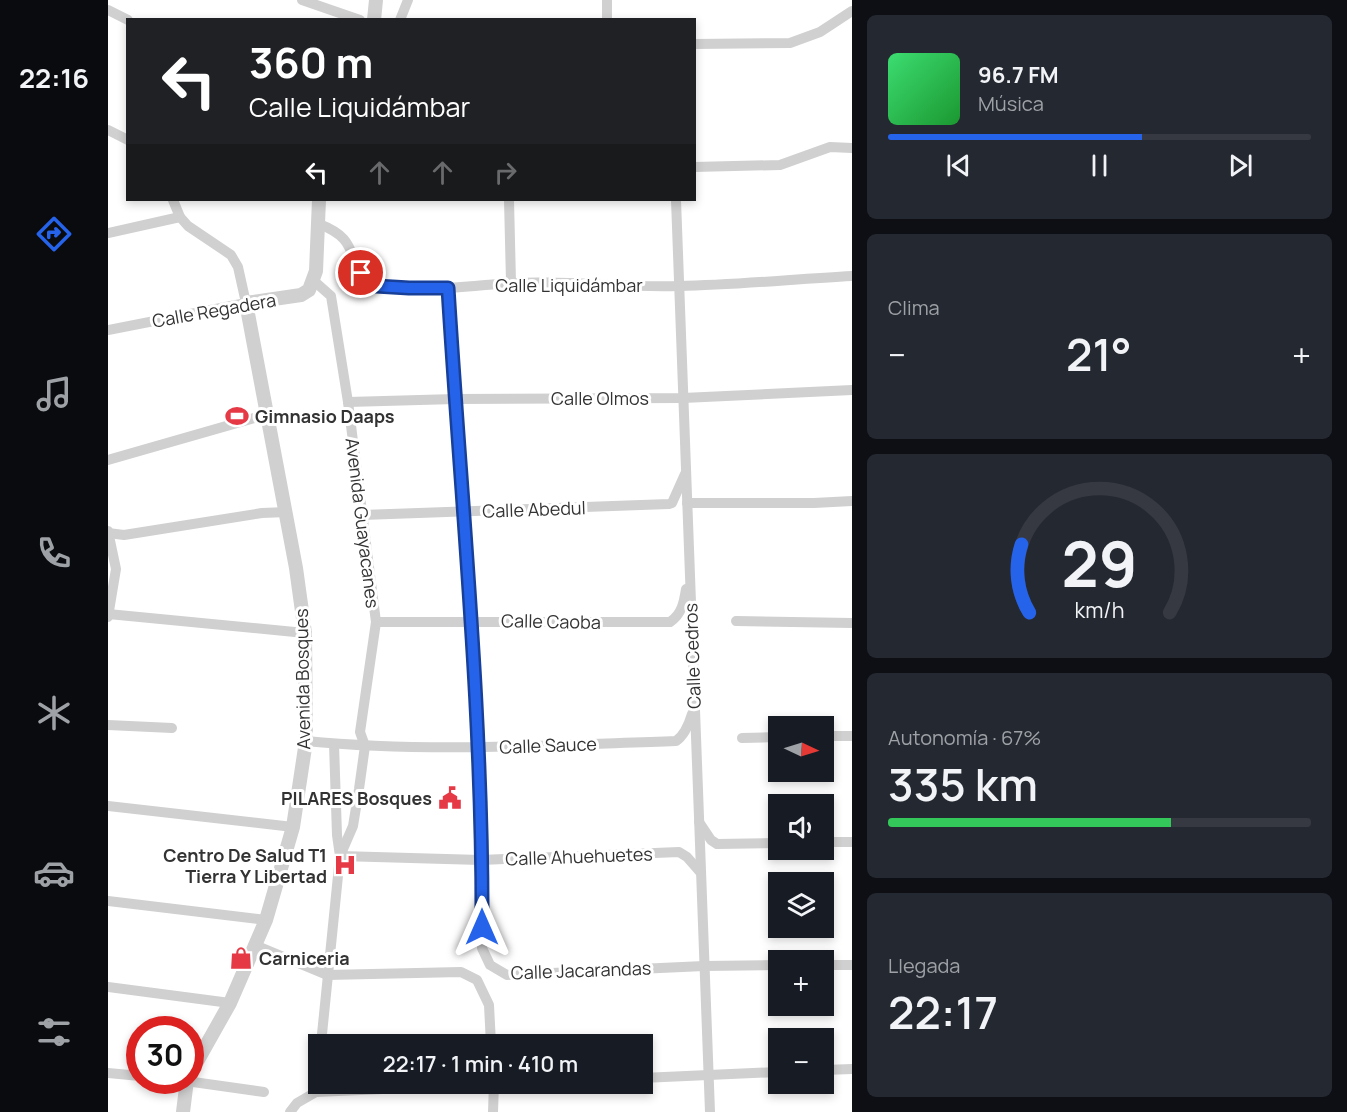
<!DOCTYPE html>
<html lang="es">
<head>
<meta charset="utf-8">
<style>
  body { margin:0; font-family:Manrope,sans-serif; background:#242831; color:#f1f3f6; height:100vh; display:flex; flex-direction:column; font-size:22px; white-space:nowrap }
  * { box-sizing:border-box; margin:0 }
  p { font-size:20px; color:#9ea1a6 }
  .icon { flex:none; width:33px; height:33px; fill:none; stroke:currentColor; stroke-width:2; stroke-linecap:round; stroke-linejoin:round }
  .map { position:relative; flex:1; overflow:hidden }
  .side { display:flex; flex-direction:column; gap:15px; padding:15px; background:#0d0f14; width:495px }
  .side>* { flex:none }
  .banner { position:absolute; left:18px; top:18px; width:570px; height:183px; border-radius:0px; box-shadow:0 3px 9px #0003; background:#202124; color:#fff; overflow:hidden }
  .needle { width:39px; rotate:94deg }
  .fabs { position:absolute; left:660px; top:716px; display:grid; gap:12px }
  .fabs a { display:grid; place-items:center; width:66px; height:66px; border-radius:0px; background:#171b24; box-shadow:0 3px 9px #0003; font-size:30px }
  .speed { position:absolute; left:18px; top:1016px; display:flex; gap:12px; font-size:30px; font-weight:700; text-align:center }
  .speed>* { display:grid; place-content:center; width:78px; height:78px; border-radius:50%; background:#171b24; box-shadow:0 3px 9px #0003; line-height:1 }
  .speed .limit { border:9px solid #d22; background:#fff; color:#111 }
  .pin { position:absolute; display:grid; place-items:center; width:51px; height:51px; color:#fff; margin:-26px; border:3px solid #fff; border-radius:50%; box-shadow:0 2px 6px #0007 }
  .me { position:absolute; width:66px; margin:-33px; rotate:0deg; stroke-linejoin:round; filter:drop-shadow(0 0 4px #0008) }
  .turn { display:flex; align-items:center; gap:21px; height:126px; padding:0 24px; font-size:27px }
  .turn .icon { width:78px; height:78px; stroke-width:2.5 }
  .turn b { display:block; font-size:42px; line-height:51px }
  .lanes { display:flex; align-items:center; height:57px; padding:0 24px; background:#0003; justify-content:center; gap:30px; direction:ltr }
  .lanes .off { opacity:.35 }
  .big { font-size:45px; font-weight:600; line-height:1.1 }
  .side .tile { flex:1; display:flex; flex-direction:column; justify-content:center; gap:9px; min-width:0; padding:0 21px; border-radius:9px; background:#242831 }
  .side .dial { align-items:center; gap:0 }
  .dial svg { height:156px; overflow:visible; fill:none; stroke:#363941; stroke-width:7; stroke-linecap:round; text-anchor:middle }
  .dial text { fill:#f1f3f6; stroke:none }
  .song { display:flex; align-items:center; gap:18px }
  .cover { width:72px; height:72px; border-radius:9px; background:linear-gradient(135deg,hsl(140 70% 55%),hsl(130 70% 35%)) }
  .played { height:6px; border-radius:3px; background:linear-gradient(90deg,#2563eb 60%,#363941 60%) }
  .keys { display:flex; justify-content:space-around; direction:ltr }
  .heat { display:flex; justify-content:space-between; align-items:center; font-size:33px; direction:ltr }
  .charge { height:9px; border-radius:4px; background:linear-gradient(90deg,#34c759 67%,#363941 0) }
  .trip { position:absolute; left:200px; top:1034px; width:345px; height:60px; border-radius:0px; background:#171b24; box-shadow:0 3px 9px #0003; font-weight:600; line-height:60px; text-align:center }
  main { display:flex; flex:1; min-height:0 }
  .tabs { display:flex; flex-direction:column; width:108px; justify-content:space-around; align-items:center; background:#090b0e; color:#9ea1a6 }
  .tabs .icon { width:42px; height:42px }
  .tabs .selected { color:#2563eb }
  .tabs b { font-size:27px; color:#f1f3f6 }
  .map>svg:first-child { display:block }
  .lines { fill:none; stroke-linecap:round; stroke-linejoin:round }
  .minor { stroke:#d0d0d0; stroke-width:10 }
  .tertiary { stroke:#d0d0d0; stroke-width:14 }
  .route-casing { stroke:#184099; stroke-width:15 }
  .route { stroke:#2563eb; stroke-width:10 }
  .labels { text-anchor:middle; dominant-baseline:central; stroke-width:6; stroke-linejoin:round; paint-order:stroke }
  .street-label { font-size:18px; fill:#333; stroke:#fff }
  .poi-label { font-size:18px; font-weight:bold; fill:#333; stroke:#fff; text-anchor:start }
</style>
</head>
<body>
<main>
<nav class="tabs">
<b>22:16</b>
<svg class="icon selected" aria-label="directions" viewBox="0 0 24 24"><path d="M12 3l9 9-9 9-9-9zM9 14v-3h6M13 9l2 2-2 2"/></svg>
<svg class="icon" aria-label="music" viewBox="0 0 24 24"><path d="M9 18V5l10-2v13"/><circle cx="6" cy="18" r="3"/><circle cx="16" cy="16" r="3"/></svg>
<svg class="icon" aria-label="phone" viewBox="0 0 24 24"><path d="M5 4h4l2 5-3 2q2 4 5 5l2-3 5 2v4C11 20 4 13 5 4z"/></svg>
<svg class="icon" aria-label="climate" viewBox="0 0 24 24"><path d="M12 3v18M4 7l16 10M4 17L20 7"/></svg>
<svg class="icon" aria-label="car" viewBox="0 0 24 24"><path d="M5 17H2v-5l4-1 3-4h7l3 4 3 1v5h-3M9 17h6M6 11h13"/><circle cx="7" cy="17" r="2"/><circle cx="17" cy="17" r="2"/></svg>
<svg class="icon" aria-label="filters" viewBox="0 0 24 24"><path d="M4 7h16M4 17h16"/><circle cx="9" cy="7" r="2"/><circle cx="15" cy="17" r="2"/></svg>
</nav>
<div class="map">
<svg width="744" height="1112" viewBox="0 0 744 1112">
  <rect width="100%" height="100%" fill="#fff"/>
  <g class="lines">
    <!-- minor -->
    <g class="minor">
      <polyline points="194,0 252,20"/>
      <polyline points="0,10 20,20"/>
      <polyline points="292,20 300,0"/>
      <polyline points="499,20 499,0"/>
      <polyline points="586,44 682,43 712,32 744,11"/>
      <polyline points="0,130 20,140"/>
      <polyline points="586,167 672,165 722,147 744,148"/>
      <polyline points="401,200 403,282"/>
      <polyline points="568,200 602,1112"/>
      <path d="M211 224C248 238 239 253 258 281 275 296 363 286 389 284 449 279 510 288 571 286 629 285 686 279 744 276"/>
      <polyline points="0,233 72,217"/>
      <polyline points="206,281 223,296 240,402 268,622 252,732 257,746 251,789 245,826 232,856"/>
      <path d="M340 288C354 508 376 727 374 948L382 965 399 975 596 966 670 965"/>
      <polyline points="0,330 138,303 130,267 123,255 80,226 72,217 65,200"/>
      <polyline points="240,402 347,399 575,398 744,390"/>
      <polyline points="0,460 160,414"/>
      <polyline points="579,503 706,503 744,501"/>
      <polyline points="254,515 561,504 564,503 577,474"/>
      <polyline points="0,531 8,569 0,617"/>
      <polyline points="0,533 16,535 154,513 179,512"/>
      <polyline points="0,614 197,633"/>
      <polyline points="628,621 744,623"/>
      <path d="M268 622H562C574 614 576 602 578 589"/>
      <polyline points="0,725 64,728"/>
      <polyline points="716,736 744,736"/>
      <polyline points="634,738 670,737"/>
      <path d="M198 741C321 753 445 745 568 741 577 735 581 724 584 714"/>
      <polyline points="0,806 185,827"/>
      <polyline points="591,822 603,840 609,844 670,843"/>
      <polyline points="716,842 744,842"/>
      <polyline points="232,856 373,860 571,852 579,857 593,873"/>
      <polyline points="0,901 158,920"/>
      <polyline points="147,945 219,975 353,972 369,980 381,1005 383,1044"/>
      <polyline points="716,965 744,965"/>
      <polyline points="0,987 122,1003"/>
      <polyline points="213,1044 232,856 229,835 226,744"/>
      <polyline points="716,1070 744,1069"/>
      <polyline points="0,1073 32,1076"/>
      <polyline points="534,1078 670,1072"/>
      <polyline points="71,1080 156,1092"/>
      <polyline points="208,1092 408,1083"/>
      <polyline points="182,1112 189,1103 208,1092 210,1073"/>
      <polyline points="385,1112 386,1083"/>
    </g>
    <!-- tertiary -->
    <g class="tertiary">
      <polyline points="266,20 268,0"/>
      <polyline points="82,1074 122,1003 158,920 185,827 198,741 197,633 188,568 138,303 193,295 201,290 208,271 211,200"/>
      <polyline points="75,1112 79,1080"/>
    </g>
  </g>
  <g class="lines">
    <!-- route casing -->
    <g class="route-casing">
      <path id="route" d="M253 273 263 285 268 286 301 288H340C353 501 375 714 374 927"/>
    </g>
    <!-- route -->
    <use href="#route" class="route"/>
  </g>
  <!-- icons -->
  <defs>
    <g id="stadium-bare" transform="scale(1.8)"><path d="M0-5a6.5 5 0 1 0 0 10a6.5 5 0 1 0 0-10ZM-3.5-1.8h7v3.6h-7Z" fill="#e63946" stroke="#fff" stroke-width="2.5" paint-order="stroke"/></g>
    <g id="civic-bare" transform="scale(1.8)"><path d="M-.6-6.5H3V-4.5H.6V-3L4-1V1h2V6H-6V1h2V-1L-.6-3ZM-1.2 2.5V6h2.4V2.5Z" fill="#e63946" stroke="#fff" stroke-width="2.5" paint-order="stroke"/></g>
    <g id="hospital-bare" transform="scale(1.8)"><path d="M-5-5h3v3.5h4V-5h3V5h-3V1.5h-4V5h-3Z" fill="#e63946" stroke="#fff" stroke-width="2.5" paint-order="stroke"/></g>
    <g id="shop-bare" transform="scale(1.8)"><path d="M-5-2.5h2.3a2.7 3.5 0 0 1 5.4 0H5L5.5 6h-11ZM-1.5-2.5h3a1.5 2.3 0 0 0-3 0Z" fill="#e63946" stroke="#fff" stroke-width="2.5" paint-order="stroke"/></g>
  </defs>
  <g fill-rule="evenodd">
    <use href="#stadium-bare" x="129" y="416"/>
    <use href="#civic-bare" x="342" y="798"/>
    <use href="#hospital-bare" x="237" y="865"/>
    <use href="#shop-bare" x="133" y="958"/>
  </g>
  <g class="labels">
    <!-- street labels -->
    <g class="street-label">
      <text x="461" y="285">Calle Liquidámbar</text>
      <text transform="translate(106 310) rotate(-10)">Calle Regadera</text>
      <text x="492" y="398">Calle Olmos</text>
      <text transform="translate(426 509) rotate(-2)">Calle Abedul</text>
      <text transform="translate(255 523) rotate(83)">Avenida Guayacanes</text>
      <text transform="translate(443 621) rotate(1)">Calle Caoba</text>
      <text transform="translate(584 656) rotate(-92)">Calle Cedros</text>
      <text transform="translate(194 679) rotate(-91)">Avenida Bosques</text>
      <text transform="translate(440 745) rotate(-2)">Calle Sauce</text>
      <text transform="translate(471 856) rotate(-2)">Calle Ahuehuetes</text>
      <text transform="translate(473 970) rotate(-2)">Calle Jacarandas</text>
    </g>
    <!-- poi labels -->
    <g class="poi-label">
      <text x="147" y="416">Gimnasio Daaps</text>
      <text x="324" y="798" text-anchor="end">PILARES Bosques</text>
      <text x="219" y="855" text-anchor="end">Centro De Salud T1<tspan x="219" dy="21">Tierra Y Libertad</tspan></text>
      <text x="151" y="958">Carniceria</text>
    </g>
  </g>
</svg>
<div class="fabs">
<a><svg class="needle" viewBox="-14 -14 28 28"><path d="M0-13l5 13h-10z" fill="#e53935"/><path d="M0 13l5-13h-10z" fill="#9ea1a6"/></svg></a>
<a><svg class="icon" aria-label="sound" viewBox="0 0 24 24"><path d="M4 9h4l5-4v14l-5-4H4zM17 9q2 3 0 6"/></svg></a>
<a><svg class="icon" aria-label="layers" viewBox="0 0 24 24"><path d="M12 4l9 5-9 5-9-5zM3 14l9 5 9-5"/></svg></a>
<a>+</a>
<a>−</a>
</div>
<div class="speed"><div class="limit">30</div></div>
<div class="pin" style="left:253px;top:273px;background:#d93025"><svg class="icon" aria-label="arrive" viewBox="0 0 24 24"><path d="M6 21V4h12l-3 4 3 4H6"/></svg></div>
<svg class="me" style="left:374px;top:927px" viewBox="-20 -20 40 40"><path d="M0-17L14 15 0 8-14 15z" fill="#2563eb" stroke="#fff" stroke-width="4"/></svg>
<div class="trip">22:17 · 1 min · 410 m</div>
<div class="banner">
<div class="turn"><svg class="icon" aria-label="left" viewBox="0 0 24 24"><path d="M17 20v-9H6M10 6l-5 5 5 5"/></svg><div><b>360 m</b>Calle Liquidámbar</div></div>
<div class="lanes"><svg class="icon" aria-label="left" viewBox="0 0 24 24"><path d="M17 20v-9H6M10 6l-5 5 5 5"/></svg><svg class="icon off" aria-label="ahead" viewBox="0 0 24 24"><path d="M12 20V5M6 11l6-6 6 6"/></svg><svg class="icon off" aria-label="ahead" viewBox="0 0 24 24"><path d="M12 20V5M6 11l6-6 6 6"/></svg><svg class="icon off" aria-label="right" viewBox="0 0 24 24"><path d="M7 20v-9h11M14 6l5 5-5 5"/></svg></div>
</div>
</div>
<section class="side">
<div class="tile">
<div class="song"><i class="cover"></i><div><b>96.7 FM</b><p>Música</p></div></div>
<div class="played"></div>
<div class="keys"><svg class="icon" aria-label="previous" viewBox="0 0 24 24"><path d="M18 5L8 12l10 7zM5 5v14"/></svg><svg class="icon" aria-label="pause" viewBox="0 0 24 24"><path d="M8 5v14M16 5v14"/></svg><svg class="icon" aria-label="next" viewBox="0 0 24 24"><path d="M6 5l10 7-10 7zM19 5v14"/></svg></div>
</div>
<div class="tile"><p>Clima</p>
<div class="heat"><a>−</a><b class="big">21°</b><a>+</a></div>
</div>
<div class="tile dial"><svg viewBox="0 0 100 80">
<path d="M14 69A42 42 0 1 1 86 69"/>
<path d="M14 69A42 42 0 0 1 10 34" stroke="#2563eb"/>
<text x="50" y="56" font-size="32" font-weight="700">29</text>
<text x="50" y="72" font-size="11">km/h</text>
</svg></div>
<div class="tile"><p>Autonomía · 67%</p><b class="big">335 km</b><div class="charge"></div></div>
<div class="tile"><p>Llegada</p><b class="big">22:17</b></div>
</section>
</main>
</body>
</html>
